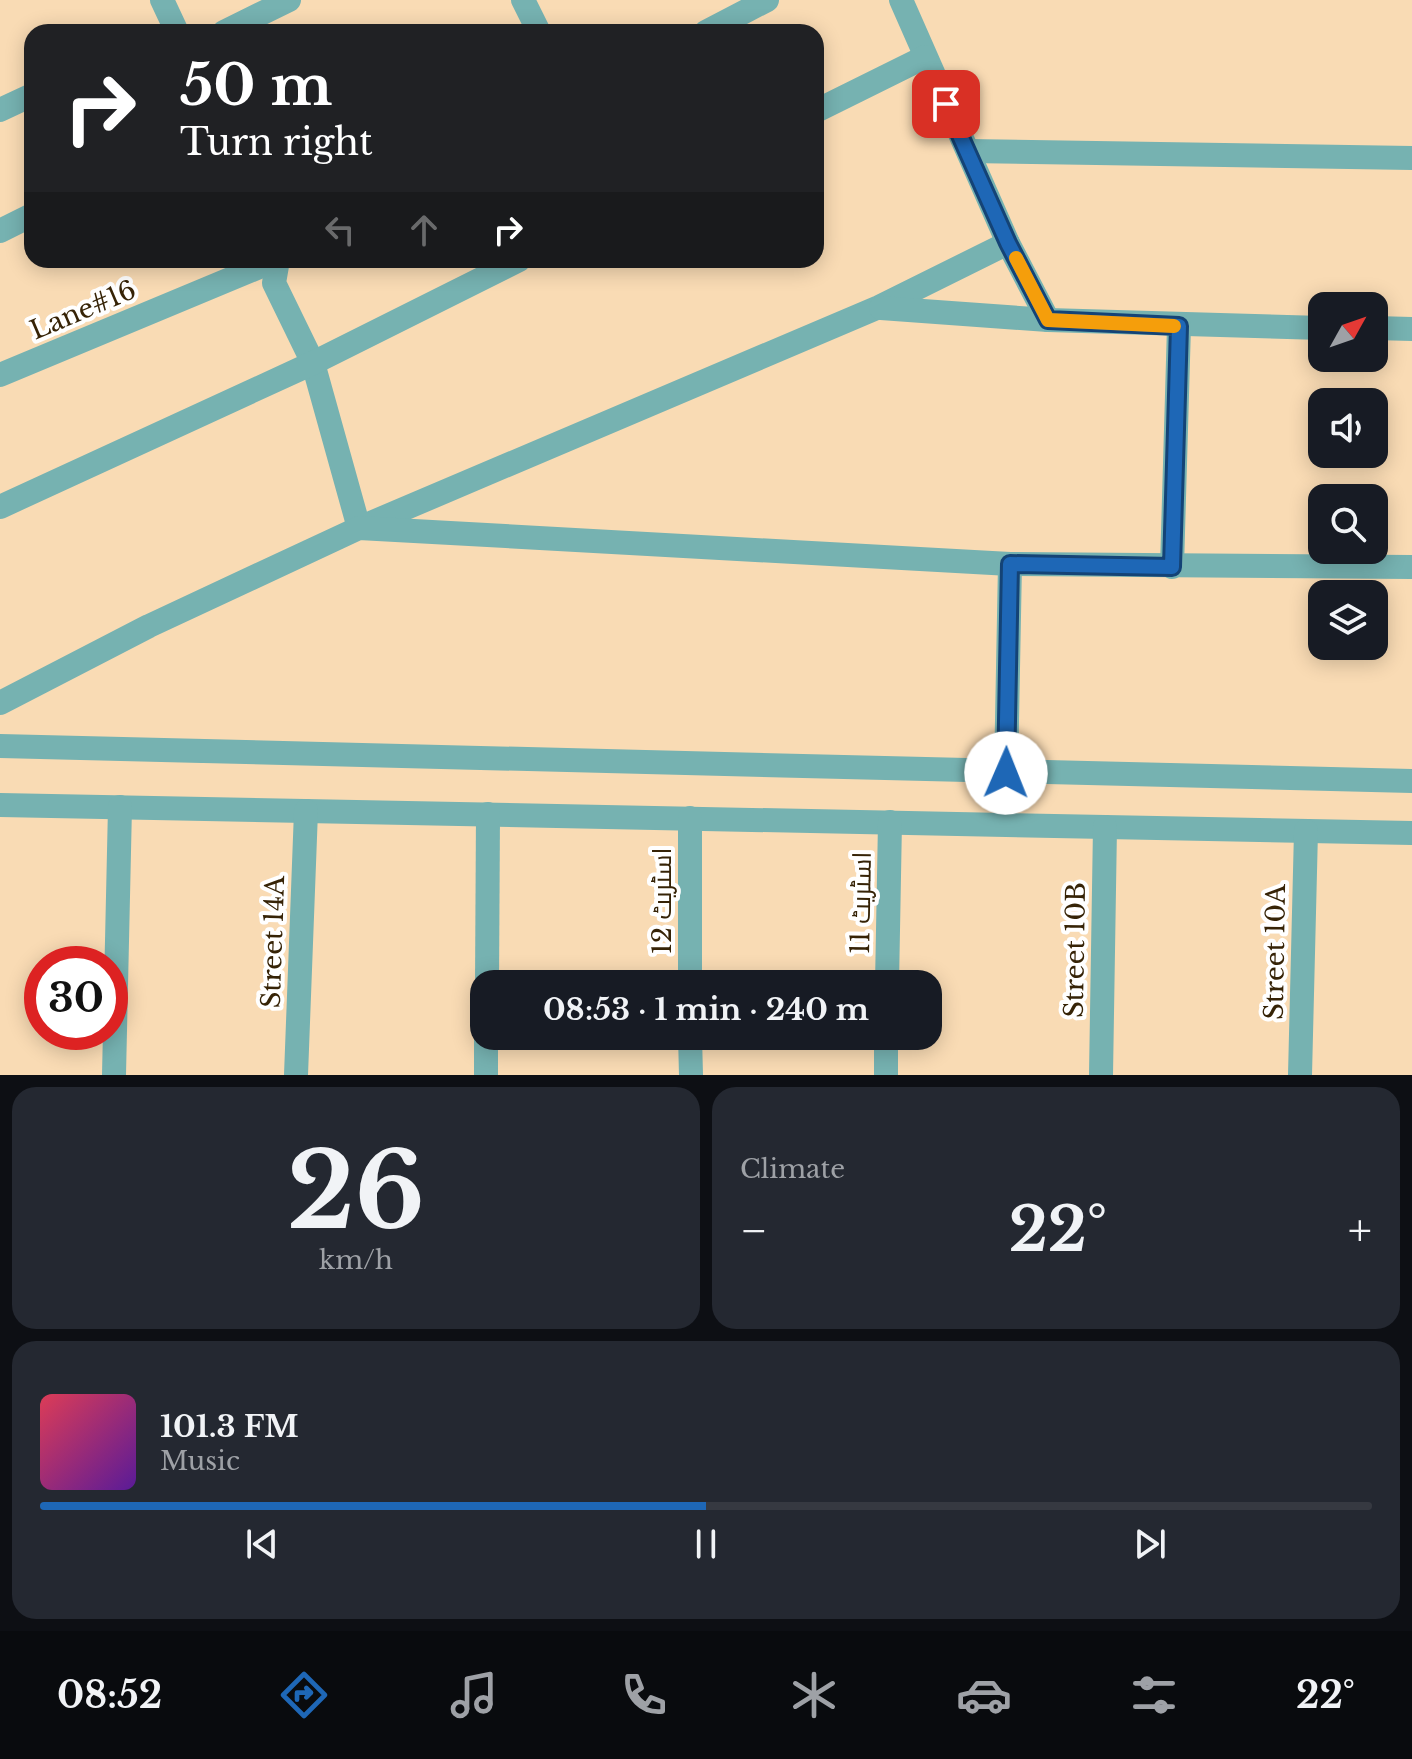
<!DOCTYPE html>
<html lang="en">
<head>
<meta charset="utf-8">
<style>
  body { margin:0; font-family:"Libre Baskerville",Cairo,serif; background:#242831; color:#f1f3f6; height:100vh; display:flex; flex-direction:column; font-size:30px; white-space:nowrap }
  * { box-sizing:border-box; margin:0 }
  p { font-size:26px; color:#9ea1a6 }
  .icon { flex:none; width:44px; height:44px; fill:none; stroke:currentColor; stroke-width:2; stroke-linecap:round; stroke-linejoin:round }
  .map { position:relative; height:1075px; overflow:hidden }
  .details { display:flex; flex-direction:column; gap:12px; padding:12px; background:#0d0f14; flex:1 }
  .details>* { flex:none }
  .banner { position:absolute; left:24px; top:24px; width:800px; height:244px; border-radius:24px; box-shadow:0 4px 20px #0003; background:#202124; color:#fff; overflow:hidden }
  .needle { width:52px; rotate:50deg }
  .fabs { position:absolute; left:1308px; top:292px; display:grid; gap:16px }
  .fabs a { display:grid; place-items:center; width:80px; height:80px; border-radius:16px; background:#171b24; box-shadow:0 4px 20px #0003; font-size:40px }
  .speed { position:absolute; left:24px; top:946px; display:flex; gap:16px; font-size:40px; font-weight:700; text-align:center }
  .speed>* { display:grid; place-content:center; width:104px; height:104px; border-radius:50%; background:#171b24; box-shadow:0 4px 20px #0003; line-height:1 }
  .speed .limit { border:12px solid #d22; background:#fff; color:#111 }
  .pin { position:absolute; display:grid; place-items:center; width:68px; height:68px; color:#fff; margin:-34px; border-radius:16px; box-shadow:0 4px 12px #0006 }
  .me { position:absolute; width:88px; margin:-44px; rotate:1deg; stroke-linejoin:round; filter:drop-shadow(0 0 6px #0008) }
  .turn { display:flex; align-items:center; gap:28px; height:168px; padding:0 24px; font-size:36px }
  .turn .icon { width:104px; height:104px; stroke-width:2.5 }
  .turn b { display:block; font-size:56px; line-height:68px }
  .lanes { display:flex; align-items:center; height:76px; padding:0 24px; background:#0003; justify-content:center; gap:40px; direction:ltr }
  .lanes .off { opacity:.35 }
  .big { font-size:60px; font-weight:700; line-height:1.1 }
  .details .widget { flex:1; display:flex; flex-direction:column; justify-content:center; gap:12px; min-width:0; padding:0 28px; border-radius:24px; background:#242831 }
  .details .dial { align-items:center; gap:0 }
  .dial b { font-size:104px; line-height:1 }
  .song { display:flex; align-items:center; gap:24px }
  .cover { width:96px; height:96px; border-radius:12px; background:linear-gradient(135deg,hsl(350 70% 55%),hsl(270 70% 35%)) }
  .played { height:8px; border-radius:4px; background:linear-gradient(90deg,#1e67b6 50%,#363941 50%) }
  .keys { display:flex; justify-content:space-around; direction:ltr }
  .heat { display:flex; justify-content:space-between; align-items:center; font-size:44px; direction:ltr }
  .details .tiles { flex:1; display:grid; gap:12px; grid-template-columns:1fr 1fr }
  .widget:last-child { grid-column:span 2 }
  .trip { position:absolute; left:470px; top:970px; width:472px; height:80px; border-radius:24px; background:#171b24; box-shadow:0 4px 20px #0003; font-weight:700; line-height:80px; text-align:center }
  .tab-bar { display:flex; height:128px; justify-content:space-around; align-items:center; background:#090b0e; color:#9ea1a6 }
  .tab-bar .icon { width:56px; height:56px }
  .tab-bar .current { color:#1e67b6 }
  .tab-bar b { font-size:36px; color:#f1f3f6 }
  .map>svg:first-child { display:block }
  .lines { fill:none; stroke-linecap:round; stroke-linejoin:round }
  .minor { stroke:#76b2b1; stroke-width:24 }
  .route-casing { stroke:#144376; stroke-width:20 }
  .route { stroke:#1e67b6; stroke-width:14 }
  .slow { stroke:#f59e0b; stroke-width:14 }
  .labels { text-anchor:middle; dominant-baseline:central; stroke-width:8; stroke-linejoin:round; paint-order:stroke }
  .street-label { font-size:26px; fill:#362306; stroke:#fff }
</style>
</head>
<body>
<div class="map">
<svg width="1412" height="1075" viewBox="0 0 1412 1075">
  <rect width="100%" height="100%" fill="#f9dbb4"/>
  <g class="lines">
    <!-- minor -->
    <g class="minor">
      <polyline points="162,0 177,32"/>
      <polyline points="523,0 539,32"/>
      <polyline points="901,0 1008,243 1048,320"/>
      <polyline points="224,32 289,0"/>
      <polyline points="706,32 767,0"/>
      <polyline points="0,110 32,95"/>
      <polyline points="816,111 925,57"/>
      <polyline points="968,151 1412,158"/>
      <polyline points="0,231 32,215"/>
      <polyline points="278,260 274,283 313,363 359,528 879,307 1008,243"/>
      <polyline points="881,308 1048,320 1322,328"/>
      <polyline points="1374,328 1412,329"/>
      <polyline points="0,375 276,260"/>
      <polyline points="0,507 313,363 519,260"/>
      <polyline points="1172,567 1179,326"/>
      <polyline points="0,703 149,626 359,528 1010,564 1412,567"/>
      <polyline points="0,746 1412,781"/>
      <polyline points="1006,773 1010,564"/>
      <polyline points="0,805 1412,833"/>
      <polyline points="690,818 690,984"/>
      <polyline points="487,984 488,814"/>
      <polyline points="887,984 890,822"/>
      <polyline points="690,1036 691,1075"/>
      <polyline points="114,1075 120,807"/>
      <polyline points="296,1075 306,811"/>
      <polyline points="486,1075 486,1036"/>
      <polyline points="886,1075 886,1036"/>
      <polyline points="1101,1075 1105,827"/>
      <polyline points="1300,1075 1306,831"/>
    </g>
  </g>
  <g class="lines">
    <!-- route casing -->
    <g class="route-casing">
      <polyline id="route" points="946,104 1008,243 1048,320 1179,326 1172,567 1010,564 1006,773"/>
    </g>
    <!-- route -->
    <use href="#route" class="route"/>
    <!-- slow -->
    <polyline class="slow" points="1016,258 1048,320 1174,326"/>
  </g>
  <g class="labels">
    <!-- street labels -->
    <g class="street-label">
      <text transform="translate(83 310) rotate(-23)">Lane#16</text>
      <text transform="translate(662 901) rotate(-90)">اسٹریٹ 12</text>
      <text transform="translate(861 903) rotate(-89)">اسٹریٹ 11</text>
      <text transform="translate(273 942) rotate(-88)">Street 14A</text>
      <text transform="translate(1075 950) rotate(-89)">Street 10B</text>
      <text transform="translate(1275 952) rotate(-89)">Street 10A</text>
    </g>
  </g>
</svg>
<div class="fabs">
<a><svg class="needle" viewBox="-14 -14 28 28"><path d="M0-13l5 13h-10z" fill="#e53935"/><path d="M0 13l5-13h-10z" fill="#9ea1a6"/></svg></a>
<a><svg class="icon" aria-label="sound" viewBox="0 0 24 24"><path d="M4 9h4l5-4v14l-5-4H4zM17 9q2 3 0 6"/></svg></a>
<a><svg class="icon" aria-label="search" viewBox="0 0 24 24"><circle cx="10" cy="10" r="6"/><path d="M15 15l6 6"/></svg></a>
<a><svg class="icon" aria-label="layers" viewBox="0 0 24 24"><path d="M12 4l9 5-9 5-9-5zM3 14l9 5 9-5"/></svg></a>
</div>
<div class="speed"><div class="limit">30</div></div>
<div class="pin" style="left:946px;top:104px;background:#d93025"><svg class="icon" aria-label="arrive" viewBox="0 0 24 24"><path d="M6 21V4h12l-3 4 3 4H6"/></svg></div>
<svg class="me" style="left:1006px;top:773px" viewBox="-20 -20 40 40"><circle r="19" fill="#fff"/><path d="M0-13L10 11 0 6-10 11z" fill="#1e67b6"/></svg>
<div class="trip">08:53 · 1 min · 240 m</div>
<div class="banner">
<div class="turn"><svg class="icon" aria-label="right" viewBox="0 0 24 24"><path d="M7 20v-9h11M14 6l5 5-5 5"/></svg><div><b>50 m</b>Turn right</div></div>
<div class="lanes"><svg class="icon off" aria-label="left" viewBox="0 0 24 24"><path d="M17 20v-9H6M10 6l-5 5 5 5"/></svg><svg class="icon off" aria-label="ahead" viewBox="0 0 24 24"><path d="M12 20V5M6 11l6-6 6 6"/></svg><svg class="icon" aria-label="right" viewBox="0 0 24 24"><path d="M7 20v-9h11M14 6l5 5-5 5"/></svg></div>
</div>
</div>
<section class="details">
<div class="tiles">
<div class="widget dial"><b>26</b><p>km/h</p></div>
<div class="widget"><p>Climate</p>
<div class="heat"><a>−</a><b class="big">22°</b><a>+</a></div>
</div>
<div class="widget">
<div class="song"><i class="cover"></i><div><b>101.3 FM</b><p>Music</p></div></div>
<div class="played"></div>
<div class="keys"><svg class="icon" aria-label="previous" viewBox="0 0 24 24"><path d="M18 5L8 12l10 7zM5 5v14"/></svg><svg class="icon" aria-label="pause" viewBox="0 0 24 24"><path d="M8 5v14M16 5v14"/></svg><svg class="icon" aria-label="next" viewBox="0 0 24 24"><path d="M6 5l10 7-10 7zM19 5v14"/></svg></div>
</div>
</div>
</section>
<nav class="tab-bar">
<b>08:52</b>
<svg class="icon current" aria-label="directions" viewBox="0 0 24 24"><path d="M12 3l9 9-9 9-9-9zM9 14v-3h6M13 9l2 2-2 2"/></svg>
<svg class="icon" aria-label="music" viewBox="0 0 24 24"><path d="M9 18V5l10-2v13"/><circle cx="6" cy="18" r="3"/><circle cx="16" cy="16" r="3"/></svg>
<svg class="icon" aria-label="phone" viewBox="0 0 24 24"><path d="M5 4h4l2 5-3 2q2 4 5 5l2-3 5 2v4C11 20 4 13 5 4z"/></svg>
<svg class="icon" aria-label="climate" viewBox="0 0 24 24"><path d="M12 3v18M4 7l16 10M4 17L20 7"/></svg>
<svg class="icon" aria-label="car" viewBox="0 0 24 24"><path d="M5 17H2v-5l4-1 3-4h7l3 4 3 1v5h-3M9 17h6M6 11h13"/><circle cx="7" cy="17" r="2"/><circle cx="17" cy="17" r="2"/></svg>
<svg class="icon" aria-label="filters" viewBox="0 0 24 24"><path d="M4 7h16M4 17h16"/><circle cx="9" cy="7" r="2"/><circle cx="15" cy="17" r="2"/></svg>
<b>22°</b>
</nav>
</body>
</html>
